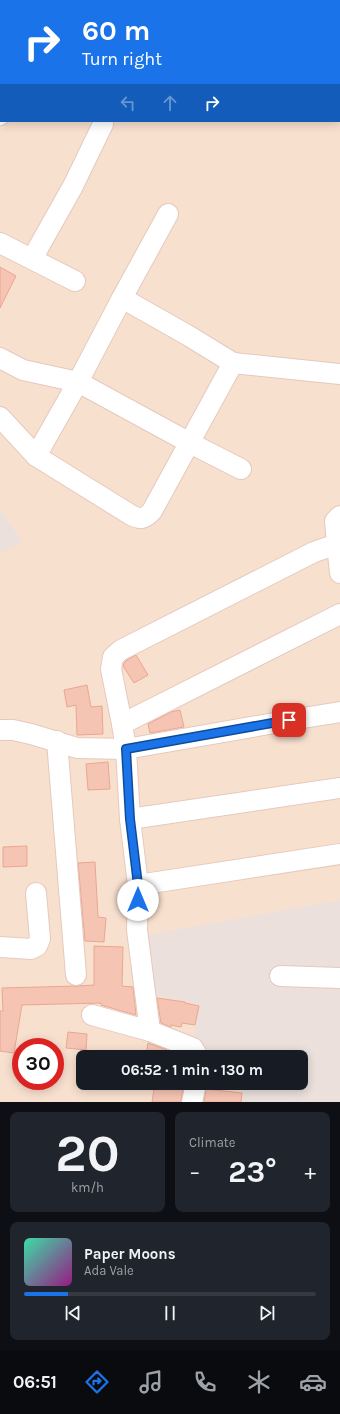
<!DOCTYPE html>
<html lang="en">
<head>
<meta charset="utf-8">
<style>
  body { margin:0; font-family:Karla,sans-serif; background:#20242c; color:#f1f3f6; height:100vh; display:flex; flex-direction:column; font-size:15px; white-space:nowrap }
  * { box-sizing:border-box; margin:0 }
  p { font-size:13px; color:#9ea1a6 }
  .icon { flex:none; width:22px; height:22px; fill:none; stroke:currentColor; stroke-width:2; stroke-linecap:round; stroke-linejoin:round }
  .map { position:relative; height:1102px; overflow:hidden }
  .details { display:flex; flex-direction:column; gap:10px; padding:10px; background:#0d0f14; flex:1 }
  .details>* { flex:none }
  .top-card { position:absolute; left:0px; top:0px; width:340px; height:122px; box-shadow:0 2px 10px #0003; background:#1a73e8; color:#fff; overflow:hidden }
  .speed { position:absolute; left:12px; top:1038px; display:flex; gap:8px; font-size:20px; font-weight:700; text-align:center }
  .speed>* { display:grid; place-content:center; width:52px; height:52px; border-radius:50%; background:#171b24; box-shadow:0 2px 10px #0003; line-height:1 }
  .speed .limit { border:6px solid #d22; background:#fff; color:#111 }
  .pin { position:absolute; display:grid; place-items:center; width:34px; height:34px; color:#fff; margin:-17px; border-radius:8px; box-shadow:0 2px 6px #0006 }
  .me { position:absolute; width:44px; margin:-22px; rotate:0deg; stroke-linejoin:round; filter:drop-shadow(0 0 3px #0008) }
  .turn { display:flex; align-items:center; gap:14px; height:84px; padding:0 16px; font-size:18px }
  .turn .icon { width:52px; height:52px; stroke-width:2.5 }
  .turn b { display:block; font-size:28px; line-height:34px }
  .lanes { display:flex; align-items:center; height:38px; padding:0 16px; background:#0003; justify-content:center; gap:20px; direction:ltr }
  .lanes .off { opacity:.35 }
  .big { font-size:30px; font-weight:700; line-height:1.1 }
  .details .card { flex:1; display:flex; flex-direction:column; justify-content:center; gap:6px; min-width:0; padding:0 14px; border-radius:8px; background:#20242c }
  .details .dial { align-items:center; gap:0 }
  .dial b { font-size:52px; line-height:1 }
  .song { display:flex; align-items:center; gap:12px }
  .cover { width:48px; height:48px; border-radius:6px; background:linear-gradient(135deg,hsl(160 70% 55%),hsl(310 70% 35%)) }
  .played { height:4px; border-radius:2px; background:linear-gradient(90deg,#1a73e8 15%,#363941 15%) }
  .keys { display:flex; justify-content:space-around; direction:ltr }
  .heat { display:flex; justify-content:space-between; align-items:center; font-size:22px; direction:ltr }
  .details .tiles { flex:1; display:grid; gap:10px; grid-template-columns:1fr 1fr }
  .card:last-child { grid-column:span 2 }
  .trip { position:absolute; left:76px; top:1050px; width:232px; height:40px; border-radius:8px; background:#171b24; box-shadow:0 2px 10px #0003; font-weight:700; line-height:40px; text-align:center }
  .dock { display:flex; height:64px; justify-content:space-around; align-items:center; background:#090b0e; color:#9ea1a6 }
  .dock .icon { width:28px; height:28px }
  .dock .on { color:#1a73e8 }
  .dock b { font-size:18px; color:#f1f3f6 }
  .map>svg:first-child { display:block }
  .residential { fill:#f8e0cf; fill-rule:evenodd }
  .industrial { fill:#ebe0db }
  .building { fill:#f6c4b3; stroke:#eaa692 }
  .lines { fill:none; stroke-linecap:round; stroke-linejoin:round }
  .minor-casing { stroke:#e5c9bd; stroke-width:22 }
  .minor { stroke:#fff; stroke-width:20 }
  .route-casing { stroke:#114b97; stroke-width:10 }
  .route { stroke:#1a73e8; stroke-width:7 }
</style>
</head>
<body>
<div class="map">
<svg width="340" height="1102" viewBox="0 0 340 1102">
  <rect width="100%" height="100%" fill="#feedde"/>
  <!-- residential -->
  <path class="residential" d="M0 0H340V1102H0ZM1 1H339V121H1ZM21 1047H55V1081H21ZM83 1057H301V1083H83Z"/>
  <!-- industrial -->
  <g class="industrial">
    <polygon points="0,509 22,542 0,553"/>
    <polygon points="340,900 340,1102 238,1102 239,1083 301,1083 301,1057 190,1057 199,1005 139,992 137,937"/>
  </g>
  <!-- building -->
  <g class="building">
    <polygon points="0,267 16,276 0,308"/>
    <polygon points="136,655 148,675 134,683 123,666 124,663 127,660"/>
    <polygon points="87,685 91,707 102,706 103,734 77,735 76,705 67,707 64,690"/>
    <polygon points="180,710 184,727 150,733 148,724 171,712"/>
    <polygon points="108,762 110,789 88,790 86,764"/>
    <polygon points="27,846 27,866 3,867 3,847"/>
    <polygon points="95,862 98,917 106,918 104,942 85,941 78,863"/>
    <polygon points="94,946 123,947 122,986 133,987 136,1015 101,1005 101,1003 22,1005 14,1053 0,1051 0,1011 3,1011 2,988 77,986 94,985"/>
    <polygon points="157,998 185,1002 185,1003 199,1006 195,1025 182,1023 181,1027 171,1025 171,1027 161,1023"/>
    <polygon points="68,1032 87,1034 86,1050 66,1048"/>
    <polygon points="148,1043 167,1050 166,1057 146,1055"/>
    <polygon points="155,1083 183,1083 182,1087 183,1087 181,1102 152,1102"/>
    <polygon points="206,1089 242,1093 241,1102 204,1102"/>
  </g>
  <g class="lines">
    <!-- minor casing -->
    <g class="minor-casing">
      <g id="minor">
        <polyline points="0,115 1,113"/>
        <polyline points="0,243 75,281"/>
        <polyline points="32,259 73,186 103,124"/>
        <polyline points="122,298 168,214"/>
        <polyline points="0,358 23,370 78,382 190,443 241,469"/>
        <path d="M0 417 36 456 131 515C140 520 145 519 152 511L233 363 340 374"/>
        <polyline points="36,456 78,382 122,298 189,336 233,363"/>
        <polyline points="337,544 340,573"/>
        <polyline points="122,724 340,614"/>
        <polyline points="0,730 13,730 31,734 77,748 126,749 303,718 340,712"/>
        <polyline points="57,741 76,975"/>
        <polyline points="130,819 340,788"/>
        <polyline points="138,885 340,854"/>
        <polyline points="0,947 31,949 37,946 40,939 36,893"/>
        <polyline points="280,976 340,978"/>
        <polyline points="92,1015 150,1031 193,1048 198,1057"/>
        <polyline points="150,1031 137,930 138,885 130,819 126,749 122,724 111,669 113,657 121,650 314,552 337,544 335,521 340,516"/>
        <polyline points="192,1102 196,1083"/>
      </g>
    </g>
    <!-- minor -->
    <use href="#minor" class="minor"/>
  </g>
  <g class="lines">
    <!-- route casing -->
    <g class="route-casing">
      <polyline id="route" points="138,900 138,885 130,819 126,749 289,720"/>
    </g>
    <!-- route -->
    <use href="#route" class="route"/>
  </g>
</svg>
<div class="speed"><div class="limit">30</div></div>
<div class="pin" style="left:289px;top:720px;background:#d93025"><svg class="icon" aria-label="arrive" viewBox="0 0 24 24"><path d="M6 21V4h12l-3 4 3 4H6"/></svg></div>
<svg class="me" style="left:138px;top:900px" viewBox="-20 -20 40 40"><circle r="19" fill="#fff"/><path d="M0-13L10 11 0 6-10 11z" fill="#1a73e8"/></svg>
<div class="trip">06:52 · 1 min · 130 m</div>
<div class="top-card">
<div class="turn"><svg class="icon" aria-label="right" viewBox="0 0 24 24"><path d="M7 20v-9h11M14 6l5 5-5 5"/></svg><div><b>60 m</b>Turn right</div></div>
<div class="lanes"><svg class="icon off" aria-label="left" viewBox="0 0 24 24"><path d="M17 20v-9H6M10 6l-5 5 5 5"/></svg><svg class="icon off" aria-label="ahead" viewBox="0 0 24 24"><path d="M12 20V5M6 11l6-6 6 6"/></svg><svg class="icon" aria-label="right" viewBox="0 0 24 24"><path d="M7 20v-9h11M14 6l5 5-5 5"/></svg></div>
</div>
</div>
<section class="details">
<div class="tiles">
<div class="card dial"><b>20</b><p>km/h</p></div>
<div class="card"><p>Climate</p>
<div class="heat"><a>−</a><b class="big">23°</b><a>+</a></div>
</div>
<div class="card">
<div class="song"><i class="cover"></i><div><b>Paper Moons</b><p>Ada Vale</p></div></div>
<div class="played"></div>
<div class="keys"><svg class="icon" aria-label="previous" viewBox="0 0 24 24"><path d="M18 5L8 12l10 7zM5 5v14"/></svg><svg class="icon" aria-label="pause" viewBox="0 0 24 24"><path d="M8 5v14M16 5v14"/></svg><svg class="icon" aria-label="next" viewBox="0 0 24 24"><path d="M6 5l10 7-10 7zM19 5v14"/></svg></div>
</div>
</div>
</section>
<nav class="dock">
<b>06:51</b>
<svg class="icon on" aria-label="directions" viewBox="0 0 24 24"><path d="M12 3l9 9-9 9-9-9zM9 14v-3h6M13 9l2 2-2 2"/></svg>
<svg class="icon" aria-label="music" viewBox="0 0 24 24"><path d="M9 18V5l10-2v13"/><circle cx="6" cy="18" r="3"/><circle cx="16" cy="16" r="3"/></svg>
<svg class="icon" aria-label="phone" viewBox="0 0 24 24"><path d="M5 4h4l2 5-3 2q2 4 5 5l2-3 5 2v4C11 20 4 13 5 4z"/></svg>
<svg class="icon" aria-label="climate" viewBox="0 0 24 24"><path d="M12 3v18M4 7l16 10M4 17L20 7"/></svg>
<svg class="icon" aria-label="car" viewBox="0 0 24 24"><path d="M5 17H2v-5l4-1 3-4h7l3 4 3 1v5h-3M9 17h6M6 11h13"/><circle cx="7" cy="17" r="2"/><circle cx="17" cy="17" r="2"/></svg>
</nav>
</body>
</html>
